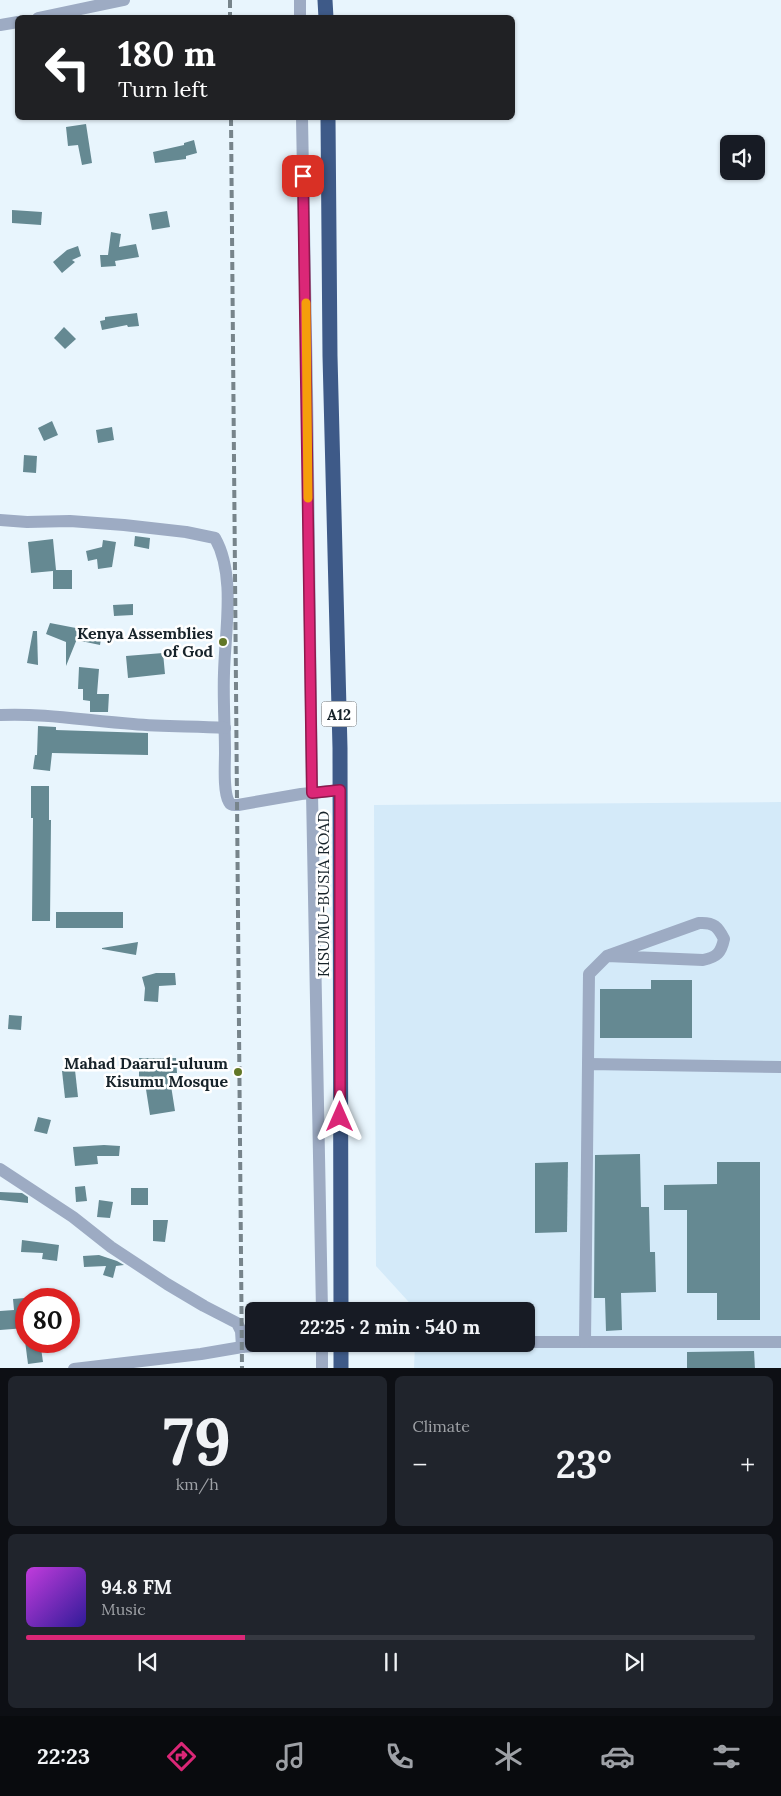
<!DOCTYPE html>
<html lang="en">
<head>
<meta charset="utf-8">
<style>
  body { margin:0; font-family:Lora,serif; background:#20242c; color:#f1f3f6; height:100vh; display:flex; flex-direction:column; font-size:19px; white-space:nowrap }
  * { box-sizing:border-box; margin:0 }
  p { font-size:16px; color:#9ea1a6 }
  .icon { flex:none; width:28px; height:28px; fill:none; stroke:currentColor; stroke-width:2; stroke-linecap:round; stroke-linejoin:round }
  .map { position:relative; height:1368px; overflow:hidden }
  .drawer { display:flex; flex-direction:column; gap:8px; padding:8px; background:#0d0f14; flex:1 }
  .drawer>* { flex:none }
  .guide { position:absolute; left:15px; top:15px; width:500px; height:105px; border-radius:8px; box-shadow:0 1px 4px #0004; background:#202124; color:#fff; overflow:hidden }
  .fabs { position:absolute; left:720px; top:135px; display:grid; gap:10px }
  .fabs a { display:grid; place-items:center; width:45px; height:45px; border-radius:8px; background:#171b24; box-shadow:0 1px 4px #0004; font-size:25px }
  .speed { position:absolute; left:15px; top:1288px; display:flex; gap:10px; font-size:25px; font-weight:700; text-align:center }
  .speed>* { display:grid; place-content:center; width:65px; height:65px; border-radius:50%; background:#171b24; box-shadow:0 1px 4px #0004; line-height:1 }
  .speed .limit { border:8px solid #d22; background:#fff; color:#111 }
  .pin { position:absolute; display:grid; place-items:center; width:42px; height:42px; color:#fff; margin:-21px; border-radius:10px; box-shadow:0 2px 8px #0006 }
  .me { position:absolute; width:55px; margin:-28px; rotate:0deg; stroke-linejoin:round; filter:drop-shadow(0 0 4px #0008) }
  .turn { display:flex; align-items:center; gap:18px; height:105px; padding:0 20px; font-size:22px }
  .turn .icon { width:65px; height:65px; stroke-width:2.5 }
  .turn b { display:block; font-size:35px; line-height:42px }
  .big { font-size:38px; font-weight:800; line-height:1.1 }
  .drawer .tile { flex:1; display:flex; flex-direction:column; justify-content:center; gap:8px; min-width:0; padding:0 18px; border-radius:8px; background:#20242c }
  .drawer .dial { align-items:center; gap:0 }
  .dial b { font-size:65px; line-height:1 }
  .song { display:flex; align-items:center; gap:15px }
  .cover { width:60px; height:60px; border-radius:8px; background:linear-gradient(135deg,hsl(290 70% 55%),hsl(250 70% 35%)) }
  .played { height:5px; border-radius:2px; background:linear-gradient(90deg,#db2777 30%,#363941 30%) }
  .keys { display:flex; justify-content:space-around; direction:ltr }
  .heat { display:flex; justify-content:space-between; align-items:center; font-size:28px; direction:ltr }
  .drawer .tiles { flex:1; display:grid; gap:8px; grid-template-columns:1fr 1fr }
  .tile:last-child { grid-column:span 2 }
  .trip { position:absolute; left:245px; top:1302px; width:290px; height:50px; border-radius:8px; background:#171b24; box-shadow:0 1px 4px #0004; font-weight:800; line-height:50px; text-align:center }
  .tab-bar { display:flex; height:80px; justify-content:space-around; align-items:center; background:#090b0e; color:#9ea1a6 }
  .tab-bar .icon { width:35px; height:35px }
  .tab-bar .active { color:#db2777 }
  .tab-bar b { font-size:22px; color:#f1f3f6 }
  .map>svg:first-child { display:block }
  .built { fill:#d4eaf9 }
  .building { fill:#658992 }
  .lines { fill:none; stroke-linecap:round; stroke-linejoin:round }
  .minor { stroke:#9dabc3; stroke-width:12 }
  .highway { stroke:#3e5a88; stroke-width:15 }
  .rail { stroke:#77848b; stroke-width:4; stroke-dasharray:8 4; stroke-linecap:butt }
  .route-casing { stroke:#8e194d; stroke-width:12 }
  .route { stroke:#db2777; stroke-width:9 }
  .slow { stroke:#f59e0b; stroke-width:9 }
  .poi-dot { fill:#627727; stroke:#fff; stroke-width:2 }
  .labels { text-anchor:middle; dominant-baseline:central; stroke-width:5; stroke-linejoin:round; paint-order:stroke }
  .shield { fill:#fff; stroke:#5d656a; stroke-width:1 }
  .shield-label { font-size:15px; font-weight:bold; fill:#17232a }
  .poi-label { font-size:16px; font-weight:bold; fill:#17232a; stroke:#fff; text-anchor:end }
  .street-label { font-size:16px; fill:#17232a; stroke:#fff }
</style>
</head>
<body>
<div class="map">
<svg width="781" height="1369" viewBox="0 0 781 1369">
  <rect width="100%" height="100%" fill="#e8f5fd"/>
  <!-- built -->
  <polygon class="built" points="781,802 781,1368 414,1368 415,1344 526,1344 526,1311 417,1311 376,1266 374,805"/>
  <!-- building -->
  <g class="building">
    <polygon points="86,124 92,163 82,165 78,145 68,146 66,127"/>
    <polygon points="194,140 197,153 186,156 186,159 155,163 153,152 184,145 184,143"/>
    <polygon points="12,210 42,212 41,225 12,223"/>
    <polygon points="167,211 170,227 152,230 149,214"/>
    <polygon points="111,232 121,234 119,247 136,244 139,257 115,261 116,266 101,267 100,255 108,255"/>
    <polygon points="78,246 81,256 72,260 75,262 62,273 53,262 67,250"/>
    <polygon points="137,313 139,326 128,327 127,325 102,330 100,321 105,320 105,317"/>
    <polygon points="64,327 76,339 65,349 54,338"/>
    <polygon points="52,421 58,435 44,441 38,428"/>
    <polygon points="112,427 114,440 98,443 96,430"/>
    <polygon points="24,455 37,456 36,473 23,472"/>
    <polygon points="135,536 150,538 149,549 134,546"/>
    <polygon points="53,539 56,570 54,570 72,570 72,589 53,589 53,571 31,573 28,542"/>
    <polygon points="103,540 116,542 112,567 98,569 97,559 88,561 86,551 102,547"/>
    <polygon points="133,604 133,615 114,616 113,605"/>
    <polygon points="50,623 81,629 66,666 66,642 46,634"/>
    <polygon points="82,629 102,633 100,645 81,641"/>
    <polygon points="33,631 37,631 38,665 27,663"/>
    <polygon points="163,653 165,674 128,678 126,656"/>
    <polygon points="79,667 99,669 97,694 109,694 108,712 90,712 90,701 83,700 83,689 78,689"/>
    <polygon points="38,726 56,727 56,730 148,733 148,755 52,753 50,771 33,769 35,755 37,755"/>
    <polygon points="31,786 49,786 49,820 51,820 50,921 32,921 33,818 31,818"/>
    <rect x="56" y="912" width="67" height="16"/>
    <polygon points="138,942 136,955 102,949 102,948"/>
    <polygon points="156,973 175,973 176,985 159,986 158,1002 144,1001 145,988 142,977"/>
    <polygon points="651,980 692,980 692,1038 600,1038 600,989 651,989"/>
    <polygon points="9,1015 22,1016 21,1030 8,1029"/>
    <polygon points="139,1058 176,1058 177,1073 169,1073 175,1111 150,1115 145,1083 139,1083"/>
    <polygon points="75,1070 78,1097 65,1098 62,1071"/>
    <polygon points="38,1117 51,1120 47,1134 34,1131"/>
    <polygon points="104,1145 120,1146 119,1156 97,1156 98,1164 75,1166 73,1147"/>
    <polygon points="640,1154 641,1207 649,1207 650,1252 655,1252 656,1292 621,1293 622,1330 606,1331 605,1298 594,1298 595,1155"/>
    <polygon points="568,1162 567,1232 535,1233 535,1163"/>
    <polygon points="717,1162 760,1162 760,1320 717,1320 717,1293 687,1293 687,1210 664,1210 664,1185 717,1184"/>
    <polygon points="85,1186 87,1201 76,1202 75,1187"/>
    <rect x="131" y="1188" width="17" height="17"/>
    <polygon points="0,1192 22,1193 28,1197 28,1203 0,1200"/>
    <polygon points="99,1200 113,1202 110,1218 97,1217"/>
    <polygon points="153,1220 168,1220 165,1242 153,1241"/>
    <polygon points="22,1240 59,1245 57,1261 42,1259 43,1253 21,1252"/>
    <polygon points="99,1255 117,1261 124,1265 116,1266 113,1278 103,1275 106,1266 84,1267 83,1256"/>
    <polygon points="25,1298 26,1328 0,1330 0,1311 14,1310 13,1299"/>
    <polygon points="25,1341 40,1341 43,1362 28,1364"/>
    <polygon points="754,1351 755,1369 687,1369 687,1352"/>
  </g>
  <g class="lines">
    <!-- minor -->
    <g class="minor">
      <polyline points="300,0 300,18"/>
      <polyline points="38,18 124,0"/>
      <polyline points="0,25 18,22"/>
      <polyline points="302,118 307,391 312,793 322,1311"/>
      <path d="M0 520 27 522 70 521 124 525 186 532 215 538C236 575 225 631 224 673 223 699 225 726 225 753 225 764 223 792 229 802 231 806 234 805 238 805L301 794 340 790"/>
      <path d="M0 715C46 713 88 721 133 724 164 727 194 726 225 728"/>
      <path d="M588 1064 589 974 607 956 699 923C714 922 718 927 724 939 721 953 717 957 703 960L607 956"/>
      <polyline points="0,1169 73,1217 111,1247 167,1284 204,1306 237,1323 241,1331 242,1347"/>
      <polyline points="526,1342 781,1342"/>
      <polyline points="585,1342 588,1064 781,1067"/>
      <polyline points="74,1369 201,1354 242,1347 276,1344"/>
      <polyline points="322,1369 322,1344"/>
    </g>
    <!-- highway -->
    <g class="highway">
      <polyline points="325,0 326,18"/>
      <polyline points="328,118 330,356 340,748 341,1311"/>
      <polyline points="341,1344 341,1369"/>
    </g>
    <!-- rail -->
    <g class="rail">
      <polyline points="230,0 230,18"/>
      <polyline points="231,118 242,1369"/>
    </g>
  </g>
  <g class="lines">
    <!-- route casing -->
    <g class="route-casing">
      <polyline id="route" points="303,176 312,793 340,790 340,1117"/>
    </g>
    <!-- route -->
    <use href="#route" class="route"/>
    <!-- slow -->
    <polyline class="slow" points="306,303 308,498"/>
  </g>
  <!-- markers -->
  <g class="poi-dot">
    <circle cx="223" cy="642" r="5"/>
    <circle cx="238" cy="1072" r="5"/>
  </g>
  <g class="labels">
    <!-- shield labels -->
    <rect class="shield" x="321.5" y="701.5" width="35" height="25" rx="4"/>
    <g class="shield-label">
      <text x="339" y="714">A12</text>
    </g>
    <!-- poi labels -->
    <g class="poi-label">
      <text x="213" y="633">Kenya Assemblies<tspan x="213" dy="18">of God</tspan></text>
      <text x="228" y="1063">Mahad Daarul-uluum<tspan x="228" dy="18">Kisumu Mosque</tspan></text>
    </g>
    <!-- street labels -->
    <g class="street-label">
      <text transform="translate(323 894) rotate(-90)">KISUMU-BUSIA ROAD</text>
    </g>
  </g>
</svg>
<div class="fabs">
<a><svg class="icon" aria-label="sound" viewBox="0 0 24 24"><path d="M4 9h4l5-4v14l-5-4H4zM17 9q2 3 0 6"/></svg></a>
</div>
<div class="speed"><div class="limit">80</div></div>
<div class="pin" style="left:303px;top:176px;background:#d93025"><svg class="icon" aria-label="arrive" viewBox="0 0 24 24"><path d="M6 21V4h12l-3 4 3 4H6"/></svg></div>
<svg class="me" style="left:340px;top:1117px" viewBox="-20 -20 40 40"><path d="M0-17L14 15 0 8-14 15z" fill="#db2777" stroke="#fff" stroke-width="4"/></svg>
<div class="trip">22:25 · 2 min · 540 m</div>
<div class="guide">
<div class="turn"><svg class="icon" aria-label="left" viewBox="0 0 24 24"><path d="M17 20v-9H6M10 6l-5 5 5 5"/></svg><div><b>180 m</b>Turn left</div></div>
</div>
</div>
<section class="drawer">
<div class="tiles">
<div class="tile dial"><b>79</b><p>km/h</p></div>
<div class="tile"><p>Climate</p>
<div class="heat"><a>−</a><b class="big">23°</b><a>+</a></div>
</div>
<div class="tile">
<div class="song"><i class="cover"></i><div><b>94.8 FM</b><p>Music</p></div></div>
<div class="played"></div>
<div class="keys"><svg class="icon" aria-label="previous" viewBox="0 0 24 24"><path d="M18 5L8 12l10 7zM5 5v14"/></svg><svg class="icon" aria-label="pause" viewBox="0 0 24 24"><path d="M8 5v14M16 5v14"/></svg><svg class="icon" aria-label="next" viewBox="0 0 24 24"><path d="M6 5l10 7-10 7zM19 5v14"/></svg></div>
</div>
</div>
</section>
<nav class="tab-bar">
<b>22:23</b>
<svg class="icon active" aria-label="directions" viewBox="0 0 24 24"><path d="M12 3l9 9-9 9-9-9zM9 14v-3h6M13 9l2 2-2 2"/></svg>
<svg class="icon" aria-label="music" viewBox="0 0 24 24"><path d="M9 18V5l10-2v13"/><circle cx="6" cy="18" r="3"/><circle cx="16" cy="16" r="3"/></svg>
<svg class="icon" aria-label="phone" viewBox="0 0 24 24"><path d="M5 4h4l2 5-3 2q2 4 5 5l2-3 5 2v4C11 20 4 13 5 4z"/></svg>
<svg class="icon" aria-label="climate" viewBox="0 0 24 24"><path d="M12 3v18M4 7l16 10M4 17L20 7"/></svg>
<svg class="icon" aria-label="car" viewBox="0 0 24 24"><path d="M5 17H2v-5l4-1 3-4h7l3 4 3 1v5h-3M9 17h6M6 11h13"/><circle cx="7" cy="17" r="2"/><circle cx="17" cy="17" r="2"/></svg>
<svg class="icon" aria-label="filters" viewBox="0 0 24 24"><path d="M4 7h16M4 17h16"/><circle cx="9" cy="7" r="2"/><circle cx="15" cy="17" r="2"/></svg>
</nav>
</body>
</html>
